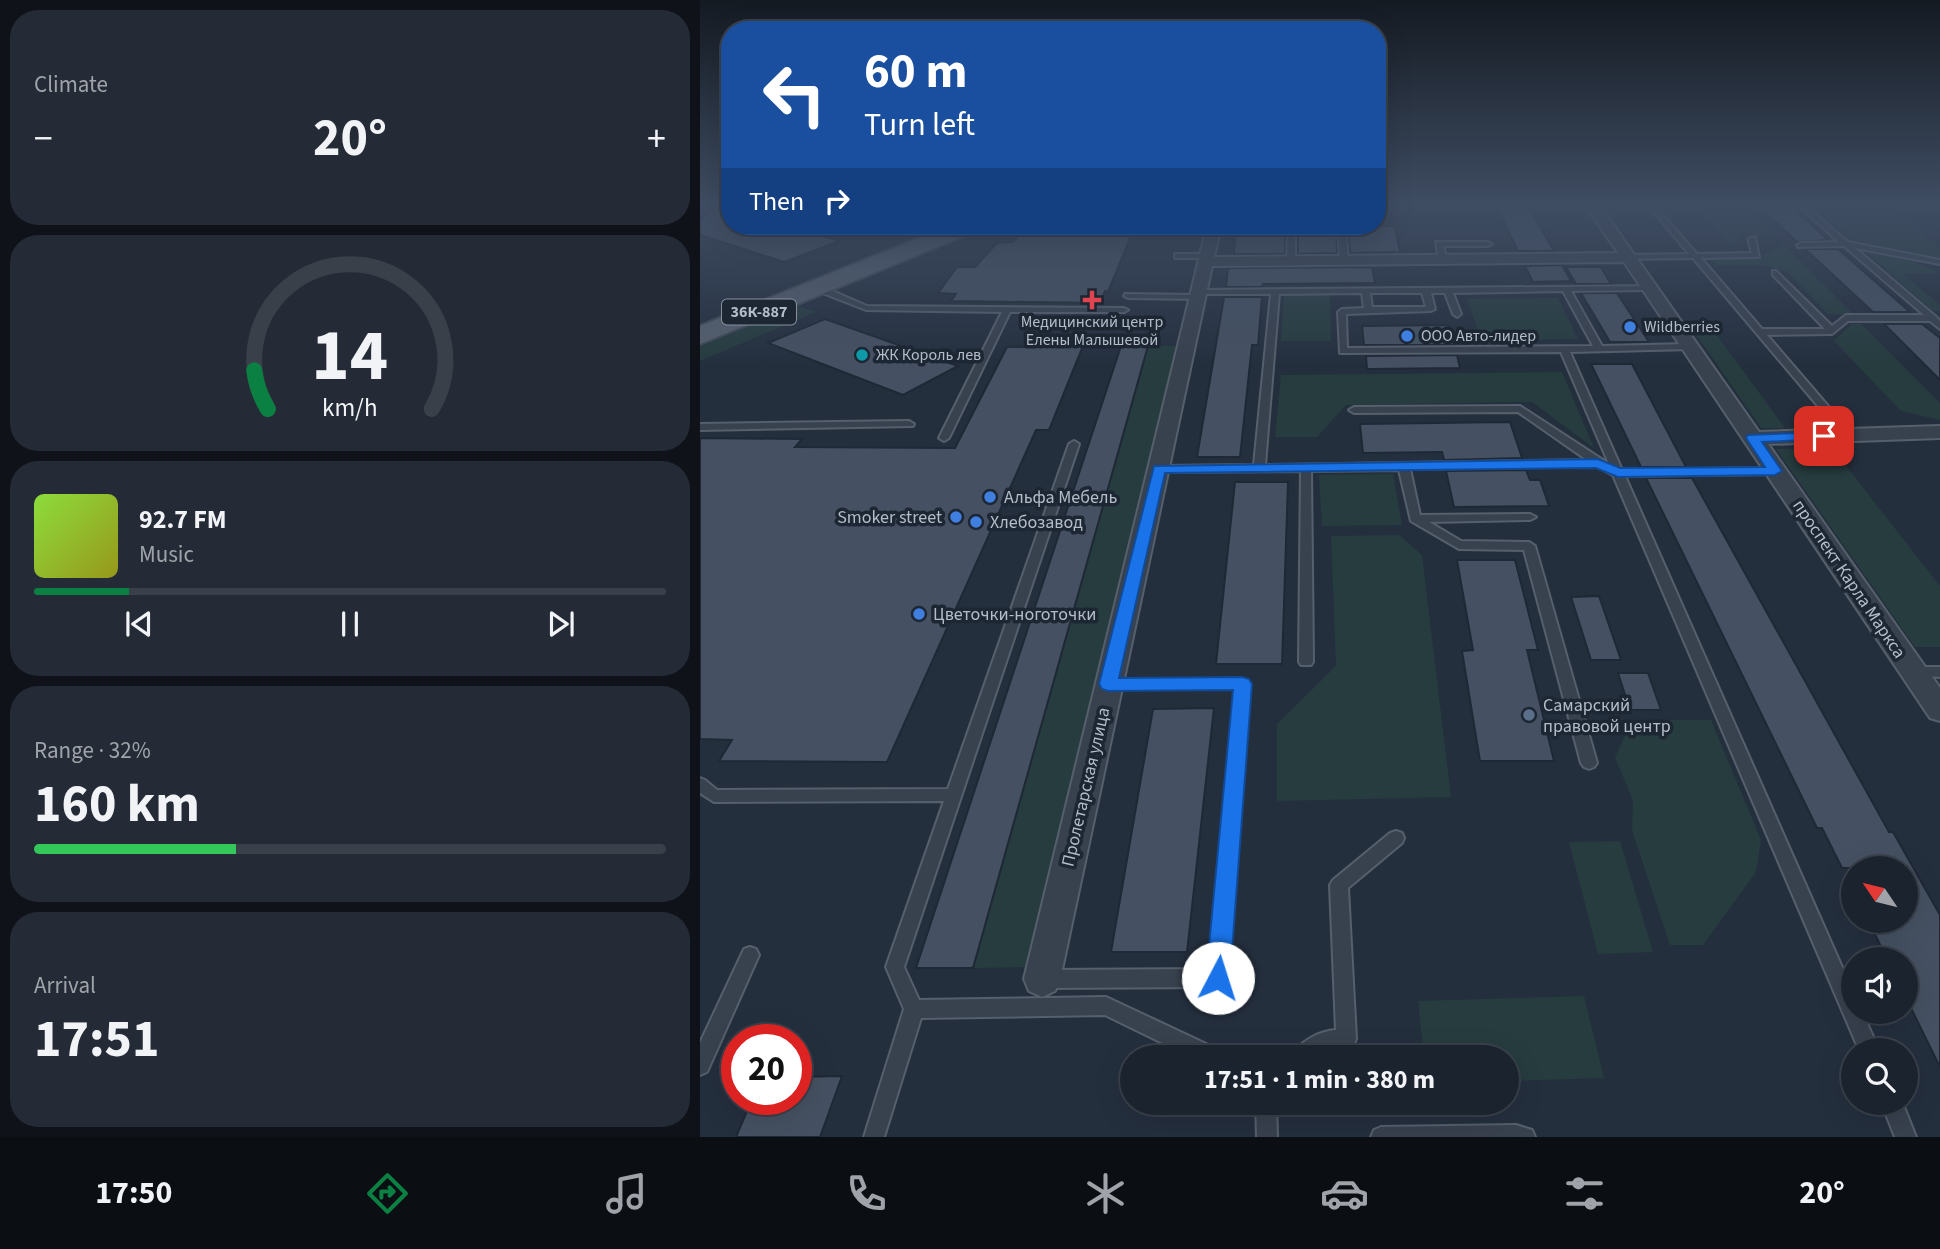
<!DOCTYPE html>
<html lang="en">
<head>
<meta charset="utf-8">
<style>
  body { margin:0; font-family:"Source Sans 3",sans-serif; background:#242b36; color:#f1f3f6; height:100vh; display:flex; flex-direction:column; font-size:26px; white-space:nowrap }
  * { box-sizing:border-box; margin:0 }
  p { font-size:23px; color:#a0a4aa }
  .icon { flex:none; width:38px; height:38px; fill:none; stroke:currentColor; stroke-width:2; stroke-linecap:round; stroke-linejoin:round }
  .map { position:relative; flex:1; overflow:hidden }
  .side { display:flex; flex-direction:column; gap:10px; padding:10px; background:#0f1319; width:700px }
  .side>* { flex:none }
  .top-card { position:absolute; left:21px; top:21px; width:665px; height:214px; border-radius:28px; box-shadow:0 7px 28px #0002,0 0 0 2px #39404a; background:#1a4fa0; color:#fff; overflow:hidden }
  .needle { width:46px; rotate:305deg }
  .controls { position:absolute; left:1141px; top:856px; display:grid; gap:14px }
  .controls a { display:grid; place-items:center; width:77px; height:77px; border-radius:50%; background:#1b232e; box-shadow:0 7px 28px #0002,0 0 0 2px #39404a; font-size:35px }
  .speed { position:absolute; left:21px; top:1024px; display:flex; gap:14px; font-size:35px; font-weight:700; text-align:center }
  .speed>* { display:grid; place-content:center; width:91px; height:91px; border-radius:50%; background:#1b232e; box-shadow:0 7px 28px #0002,0 0 0 2px #39404a; line-height:1 }
  .speed .limit { border:10px solid #d22; background:#fff; color:#111 }
  .pin { position:absolute; display:grid; place-items:center; width:60px; height:60px; color:#fff; margin:-30px; border-radius:14px; box-shadow:0 4px 10px #0006 }
  .me { position:absolute; width:77px; margin:-38px; rotate:5deg; stroke-linejoin:round; filter:drop-shadow(0 0 5px #0008) }
  .turn { display:flex; align-items:center; gap:24px; height:147px; padding:0 28px; font-size:32px }
  .turn .icon { width:91px; height:91px; stroke-width:2.5 }
  .turn b { display:block; font-size:49px; line-height:60px }
  .then { display:flex; align-items:center; height:66px; padding:0 28px; background:#0003; gap:14px; font-size:26px }
  .big { font-size:52px; font-weight:700; line-height:1.1 }
  .side .widget { flex:1; display:flex; flex-direction:column; justify-content:center; gap:10px; min-width:0; padding:0 24px; border-radius:28px; background:#242b36 }
  .side .dial { align-items:center; gap:0 }
  .dial svg { height:182px; overflow:visible; fill:none; stroke:#39404a; stroke-width:7; stroke-linecap:round; text-anchor:middle }
  .dial text { fill:#f1f3f6; stroke:none }
  .song { display:flex; align-items:center; gap:21px }
  .cover { width:84px; height:84px; border-radius:10px; background:linear-gradient(135deg,hsl(90 70% 55%),hsl(60 70% 35%)) }
  .played { height:7px; border-radius:4px; background:linear-gradient(90deg,#0b8043 15%,#39404a 15%) }
  .keys { display:flex; justify-content:space-around; direction:ltr }
  .heat { display:flex; justify-content:space-between; align-items:center; font-size:38px; direction:ltr }
  .charge { height:10px; border-radius:5px; background:linear-gradient(90deg,#34c759 32%,#39404a 0) }
  .trip { position:absolute; left:420px; top:1045px; width:399px; height:70px; border-radius:35px; background:#1b232e; box-shadow:0 7px 28px #0002,0 0 0 2px #39404a; font-weight:700; line-height:70px; text-align:center }
  .tabs { display:flex; height:112px; justify-content:space-around; align-items:center; background:#0b0e12; color:#a0a4aa }
  .tabs .icon { width:49px; height:49px }
  .tabs .active { color:#0b8043 }
  .tabs b { font-size:32px; color:#f1f3f6 }
  main { display:flex; flex:1; min-height:0 }
  .map>svg:first-child { display:block }
  .green { fill:#263c3f }
  .building { fill:#455162; stroke:#1f2835; stroke-width:2 }
  .lines { fill:none; stroke-linecap:round; stroke-linejoin:round }
  .service-casing { stroke:#565f6c; stroke-width:4 }
  .minor-casing { stroke:#565f6c; stroke-width:4 }
  .primary-casing { stroke:#414a57; stroke-width:4 }
  .service { fill:#38414e; fill-rule:evenodd }
  .minor { fill:#38414e; fill-rule:evenodd }
  .primary { fill:#56606e; fill-rule:evenodd }
  .route { fill:#1a73e8; stroke:#114b97; stroke-width:2 }
  .health-dot { fill:#e0444e; stroke:#1d2633; stroke-width:2.5 }
  .shop-dot { fill:#3f7fe0; stroke:#1d2633; stroke-width:2.5 }
  .culture-dot { fill:#0f9aa8; stroke:#1d2633; stroke-width:2.5 }
  .service-dot { fill:#5c6f8a; stroke:#1d2633; stroke-width:2.5 }
  .labels { text-anchor:middle; dominant-baseline:central; stroke-width:7; stroke-linejoin:round; paint-order:stroke }
  .shield { fill:#1d2633; stroke:#878f9c; stroke-width:2 }
  .shield-label { font-size:16px; font-weight:bold; fill:#b4bcc9 }
  .far-poi-label { font-size:16px; fill:#b4bcc9; stroke:#1d2633; text-anchor:start }
  .poi-label { font-size:18px; fill:#b4bcc9; stroke:#1d2633; text-anchor:start }
  .street-label { font-size:18px; fill:#b4bcc9; stroke:#1d2633 }
</style>
</head>
<body>
<main>
<section class="side">
<div class="widget"><p>Climate</p>
<div class="heat"><a>−</a><b class="big">20°</b><a>+</a></div>
</div>
<div class="widget dial"><svg viewBox="0 0 100 80">
<path d="M14 69A42 42 0 1 1 86 69"/>
<path d="M14 69A42 42 0 0 1 8 52" stroke="#0b8043"/>
<text x="50" y="56" font-size="32" font-weight="700">14</text>
<text x="50" y="72" font-size="11">km/h</text>
</svg></div>
<div class="widget">
<div class="song"><i class="cover"></i><div><b>92.7 FM</b><p>Music</p></div></div>
<div class="played"></div>
<div class="keys"><svg class="icon" aria-label="previous" viewBox="0 0 24 24"><path d="M18 5L8 12l10 7zM5 5v14"/></svg><svg class="icon" aria-label="pause" viewBox="0 0 24 24"><path d="M8 5v14M16 5v14"/></svg><svg class="icon" aria-label="next" viewBox="0 0 24 24"><path d="M6 5l10 7-10 7zM19 5v14"/></svg></div>
</div>
<div class="widget"><p>Range · 32%</p><b class="big">160 km</b><div class="charge"></div></div>
<div class="widget"><p>Arrival</p><b class="big">17:51</b></div>
</section>
<div class="map">
<svg width="1240" height="1137" viewBox="0 0 1240 1137">
  <rect width="100%" height="100%" fill="#242f3e"/>
  <!-- green -->
  <g class="green">
    <polygon points="997,206 1044,206 1077,238 1042,233 1031,246"/>
    <polygon points="1112,206 1185,206 1240,247 1240,258 1154,241"/>
    <polygon points="1083,244 1153,314 1128,314 1086,271 1063,265 1016,265 1011,260 1060,258"/>
    <polygon points="1165,251 1207,258 1239,273 1203,274 1240,305 1240,311 1233,311"/>
    <polygon points="584,295 630,295 631,341 581,341"/>
    <polygon points="858,298 878,339 781,340 767,299"/>
    <polygon points="98,306 116,312 0,361 0,346"/>
    <polygon points="1152,324 1161,324 1240,403 1240,420 1201,411 1134,341"/>
    <polygon points="991,327 1011,327 1085,428 1061,428"/>
    <polygon points="448,346 477,346 333,967 273,968"/>
    <polygon points="862,372 894,448 832,402 646,405 617,437 575,437 581,375"/>
    <polygon points="1132,448 1240,586 1240,647 1215,647 1076,449"/>
    <polygon points="693,474 702,525 622,526 619,475"/>
    <polygon points="699,535 722,555 751,797 577,801 577,724 636,666 631,536"/>
    <polygon points="932,720 1011,720 1061,840 1056,872 1003,945 970,945 932,830 933,800 915,758"/>
    <polygon points="920,841 953,952 898,954 869,842"/>
    <polygon points="884,996 904,1078 807,1081 807,1057 724,1057 718,1001"/>
  </g>
  <!-- building -->
  <g class="building">
    <polygon points="17,206 30,206 30,226 88,226 140,241 84,262 0,235 0,219"/>
    <polygon points="796,206 828,206 854,251 818,251"/>
    <polygon points="1059,206 1091,206 1128,240 1097,242"/>
    <polygon points="354,226 435,226 408,292 405,291 400,303 251,301 256,294 238,293 257,267 275,267 297,243 313,242 324,229"/>
    <polygon points="536,226 585,226 585,254 534,254"/>
    <polygon points="598,226 636,226 637,253 598,254"/>
    <polygon points="648,226 695,226 700,252 650,253"/>
    <polygon points="1105,249 1138,249 1210,312 1173,312"/>
    <polygon points="862,265 871,281 833,282 825,266"/>
    <polygon points="672,267 675,283 563,284 562,287 526,287 528,269 532,268"/>
    <polygon points="866,267 901,267 911,284 876,284"/>
    <polygon points="881,293 917,293 949,342 910,342"/>
    <polygon points="524,297 562,297 558,345 552,345 540,457 497,457"/>
    <polygon points="125,319 258,366 203,395 68,343"/>
    <polygon points="1184,324 1222,324 1240,338 1240,380"/>
    <polygon points="748,325 754,345 664,345 662,326"/>
    <polygon points="383,346 349,430 336,430 187,762 19,761 32,740 0,739 0,438 102,439 95,447 255,448 307,347"/>
    <polygon points="421,346 448,346 273,968 216,968"/>
    <polygon points="757,355 760,368 667,369 666,356"/>
    <polygon points="891,364 932,364 986,467 941,467"/>
    <polygon points="810,422 822,458 744,460 742,452 663,453 660,424"/>
    <polygon points="826,470 830,480 840,480 849,506 754,507 746,471"/>
    <polygon points="946,478 992,478 1189,832 1193,832 1240,915 1240,1067 1206,998 1206,959 1187,959 1168,920 1206,920 1206,868 1142,868 1122,828 1117,828"/>
    <polygon points="535,482 588,482 582,664 516,664"/>
    <polygon points="757,560 815,560 838,650 827,650 854,761 780,761 762,651 773,650"/>
    <polygon points="899,596 921,660 891,660 871,597"/>
    <polygon points="918,673 948,673 961,710 930,710"/>
    <polygon points="514,708 487,952 411,952 453,709"/>
    <polygon points="142,1076 120,1137 36,1137 52,1099 96,1099 96,1077"/>
  </g>
  <g class="lines">
    <!-- service casing -->
    <g class="service-casing">
      <g id="service">
        <polygon points="949,206 955,206 997,254 1052,253 1048,239 1055,237 1059,257 1001,258 1062,329 1125,329 1073,275 1073,271 1076,271 1132,326 1146,315 1224,315 1144,246 1098,247 1097,245 1101,243 1139,242 1099,206 1106,206 1148,242 1240,260 1240,264 1155,248 1235,316 1240,321 1240,329 1230,321 1148,321 1132,334 1067,335 1153,435 1152,437 1144,437 993,258 924,259 924,255 927,255 989,254"/>
        <polygon points="588,226 595,226 595,261 591,263 587,261"/>
        <polygon points="638,226 645,226 648,260 644,262 640,260"/>
        <polygon points="736,242 788,242 792,244 788,246 743,246 747,259 743,261 739,259"/>
        <polygon points="475,254 508,254 512,256 508,258 475,258"/>
        <polygon points="115,286 121,286 167,306 424,308 428,310 424,312 310,312 249,438 244,441 239,438 302,312 166,310 115,290"/>
        <path d="M952 286 953 288 949 290 871 291 902 346 989 344 993 347 992 349 870 352 922 470 1075 468 1080 471 1075 474 925 476 1153 992V1012H1162L1179 1050H1159L913 475 896 466 710 469 720 515 830 514 836 517 830 520 729 522 761 541 829 542 835 546 897 763 894 767 889 769 884 767 881 763 824 550 759 549 711 521 699 470 611 471 613 662 611 665H601L599 662 601 471 459 472 454 469 459 466 554 465 571 294H500L496 292 497 290ZM863 291 893 346 647 348 646 314 731 311 735 309 731 293H745L753 314 757 317 761 314 753 293ZM662 293 664 308 642 309 638 312 640 353 861 352 909 464 820 406 654 407 649 410 654 413 818 412 887 460 565 465 579 294ZM670 293H722L726 307H672Z"/>
        <polygon points="425,294 499,295 503,297 499,299 428,298 424,296"/>
        <polygon points="209,421 214,424 213,426 0,430 0,424"/>
        <polygon points="374,441 379,444 204,967 219,1000 406,997 519,1050 522,1057 491,1057 405,1015 221,1018 184,1137 164,1137 204,1009 186,967 244,801 14,802 0,793 0,778 5,780 17,790 248,789 369,444"/>
        <polygon points="1213,667 1240,667 1240,677 1208,675 1206,672 1208,669"/>
        <polygon points="409,679 542,679 547,680 549,684 527,978 525,984 518,987 345,988 338,985 336,979 338,973 345,970 510,969 535,689 409,689 404,688 402,684 404,680"/>
        <path d="M696 831 702 833 704 838 702 843 648 888 656 1039 653 1046 646 1049 628 1050 618 1057H592C599 1041 620 1031 636 1030L630 885 633 880 690 833Z"/>
        <polygon points="50,947 56,949 59,955 7,1072 0,1075 0,1043 44,949"/>
        <polygon points="556,1102 576,1102 577,1137 557,1137"/>
        <polygon points="1181,1102 1202,1102 1216,1137 1195,1137"/>
        <polygon points="816,1125 832,1130 835,1137 671,1137 674,1130 681,1127"/>
      </g>
    </g>
    <!-- minor casing -->
    <g class="minor-casing">
      <polygon id="minor" points="886,206 900,206 1059,432 1240,426 1240,438 1068,444 1240,688 1240,721 1230,718 924,262 512,266 360,979 355,991 342,997 329,991 324,979 507,226 521,226 514,257 918,253"/>
    </g>
    <!-- primary casing -->
    <g class="primary-casing">
      <polygon id="primary" points="249,226 279,226 276,231 0,344 0,326"/>
    </g>
    <!-- service -->
    <use href="#service" class="service"/>
    <!-- minor -->
    <use href="#minor" class="minor"/>
    <!-- primary -->
    <use href="#primary" class="primary"/>
  </g>
  <!-- sky -->
  <linearGradient id="sky" x2="0" y2="1"><stop stop-color="#141a22"/><stop offset="0.56" stop-color="#3f4d63"/><stop offset="1" stop-color="#3f4d63" stop-opacity="0"/></linearGradient>
  <rect width="1240" height="365" fill="url(#sky)"/>
  <!-- route -->
  <polygon class="route" points="1124,432 1131,436 1129,439 1062,442 1082,471 1075,475 918,477 896,468 465,473 419,678 542,677 549,679 552,684 530,978 527,986 518,989 510,986 506,978 533,690 408,691 402,689 399,684 454,466 898,459 920,468 1065,467 1046,438 1048,435"/>
  <!-- markers -->
  <path class="health-dot" d="M388.5 289.5h7v7h7v7h-7v7h-7v-7h-7v-7h7z"/>
  <g class="shop-dot">
    <circle cx="930" cy="327" r="7"/>
    <circle cx="707" cy="336" r="7"/>
    <circle cx="290" cy="497" r="7"/>
    <circle cx="256" cy="517" r="7"/>
    <circle cx="276" cy="522" r="7"/>
    <circle cx="219" cy="614" r="7"/>
  </g>
  <circle class="culture-dot" cx="162" cy="355" r="7"/>
  <circle class="service-dot" cx="829" cy="715" r="7"/>
  <g class="labels">
    <!-- shield labels -->
    <rect class="shield" x="22" y="299.5" width="74" height="25" rx="5"/>
    <g class="shield-label">
      <text x="59" y="312">36К-887</text>
    </g>
    <!-- far-poi labels -->
    <g class="far-poi-label">
      <text x="392" y="322" text-anchor="middle">Медицинский центр<tspan x="392" dy="18">Елены Малышевой</tspan></text>
      <text x="944" y="327">Wildberries</text>
      <text x="721" y="336">ООО Авто-лидер</text>
      <text x="176" y="355">ЖК Король лев</text>
    </g>
    <!-- poi labels -->
    <g class="poi-label">
      <text x="304" y="497">Альфа Мебель</text>
      <text x="242" y="517" text-anchor="end">Smoker street</text>
      <text x="290" y="522">Хлебозавод</text>
      <text x="233" y="614">Цветочки-ноготочки</text>
      <text x="843" y="705">Самарский<tspan x="843" dy="21">правовой центр</tspan></text>
    </g>
    <!-- street labels -->
    <g class="street-label">
      <text transform="translate(1149 579) rotate(56)">проспект Карла Маркса</text>
      <text transform="translate(386 787) rotate(-77)">Пролетарская улица</text>
    </g>
  </g>
</svg>
<div class="controls">
<a><svg class="needle" viewBox="-14 -14 28 28"><path d="M0-13l5 13h-10z" fill="#e53935"/><path d="M0 13l5-13h-10z" fill="#a0a4aa"/></svg></a>
<a><svg class="icon" aria-label="sound" viewBox="0 0 24 24"><path d="M4 9h4l5-4v14l-5-4H4zM17 9q2 3 0 6"/></svg></a>
<a><svg class="icon" aria-label="search" viewBox="0 0 24 24"><circle cx="10" cy="10" r="6"/><path d="M15 15l6 6"/></svg></a>
</div>
<div class="speed"><div class="limit">20</div></div>
<div class="pin" style="left:1124px;top:436px;background:#d93025"><svg class="icon" aria-label="arrive" viewBox="0 0 24 24"><path d="M6 21V4h12l-3 4 3 4H6"/></svg></div>
<svg class="me" style="left:518px;top:978px" viewBox="-20 -20 40 40"><circle r="19" fill="#fff"/><path d="M0-13L10 11 0 6-10 11z" fill="#1a73e8"/></svg>
<div class="trip">17:51 · 1 min · 380 m</div>
<div class="top-card">
<div class="turn"><svg class="icon" aria-label="left" viewBox="0 0 24 24"><path d="M17 20v-9H6M10 6l-5 5 5 5"/></svg><div><b>60 m</b>Turn left</div></div>
<div class="then">Then<svg class="icon" aria-label="right" viewBox="0 0 24 24"><path d="M7 20v-9h11M14 6l5 5-5 5"/></svg></div>
</div>
</div>
</main>
<nav class="tabs">
<b>17:50</b>
<svg class="icon active" aria-label="directions" viewBox="0 0 24 24"><path d="M12 3l9 9-9 9-9-9zM9 14v-3h6M13 9l2 2-2 2"/></svg>
<svg class="icon" aria-label="music" viewBox="0 0 24 24"><path d="M9 18V5l10-2v13"/><circle cx="6" cy="18" r="3"/><circle cx="16" cy="16" r="3"/></svg>
<svg class="icon" aria-label="phone" viewBox="0 0 24 24"><path d="M5 4h4l2 5-3 2q2 4 5 5l2-3 5 2v4C11 20 4 13 5 4z"/></svg>
<svg class="icon" aria-label="climate" viewBox="0 0 24 24"><path d="M12 3v18M4 7l16 10M4 17L20 7"/></svg>
<svg class="icon" aria-label="car" viewBox="0 0 24 24"><path d="M5 17H2v-5l4-1 3-4h7l3 4 3 1v5h-3M9 17h6M6 11h13"/><circle cx="7" cy="17" r="2"/><circle cx="17" cy="17" r="2"/></svg>
<svg class="icon" aria-label="filters" viewBox="0 0 24 24"><path d="M4 7h16M4 17h16"/><circle cx="9" cy="7" r="2"/><circle cx="15" cy="17" r="2"/></svg>
<b>20°</b>
</nav>
</body>
</html>
